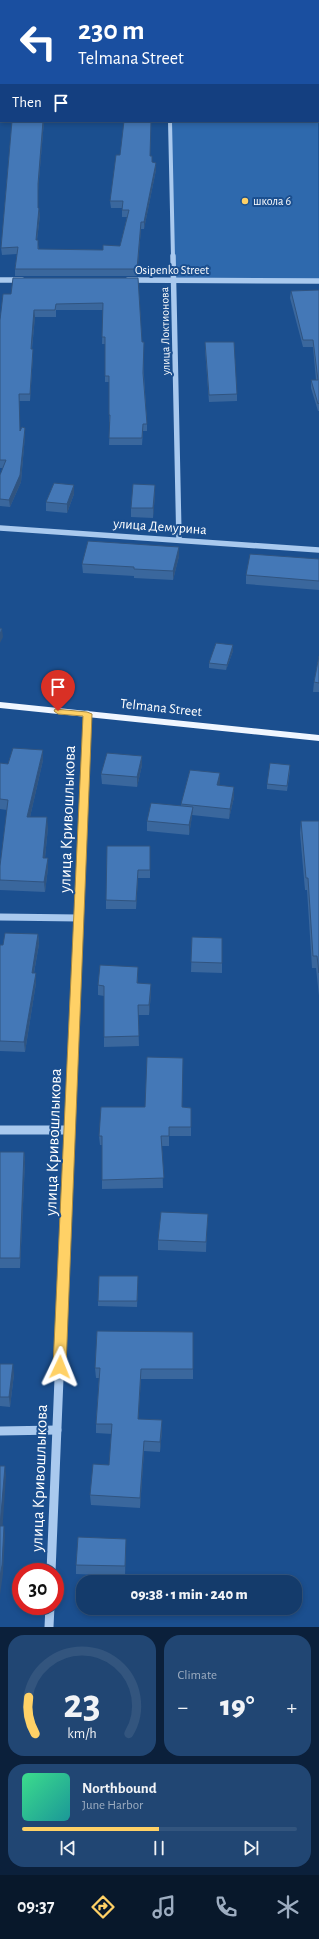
<!DOCTYPE html>
<html lang="en">
<head>
<meta charset="utf-8">
<style>
  body { margin:0; font-family:"Alegreya Sans",sans-serif; background:#214673; color:#f1f3f6; height:100vh; display:flex; flex-direction:column; font-size:15px; white-space:nowrap }
  * { box-sizing:border-box; margin:0 }
  p { font-size:13px; color:#9dadc1 }
  .icon { flex:none; width:22px; height:22px; fill:none; stroke:currentColor; stroke-width:2; stroke-linecap:round; stroke-linejoin:round }
  .map { position:relative; height:1627px; overflow:hidden }
  .drawer { display:flex; flex-direction:column; gap:8px; padding:8px; background:#0b203b; flex:1 }
  .drawer>* { flex:none }
  .top-card { position:absolute; left:0px; top:0px; width:319px; height:122px; box-shadow:0 2px 6px #0003,0 0 0 1px #33557e; background:#1a4fa0; color:#fff; overflow:hidden }
  .speed { position:absolute; left:12px; top:1563px; display:flex; gap:8px; font-size:20px; font-weight:700; text-align:center }
  .speed>* { display:grid; place-content:center; width:52px; height:52px; border-radius:50%; background:#143b6b; box-shadow:0 2px 6px #0003,0 0 0 1px #33557e; line-height:1 }
  .speed .limit { border:6px solid #d22; background:#fff; color:#111 }
  .pin { position:absolute; display:grid; place-items:center; width:34px; height:34px; color:#fff; margin:-41px -17px; border-radius:50% 50% 50% 0; rotate:-45deg; box-shadow:0 0 4px #0007 }
  .pin .icon { rotate:45deg }
  .me { position:absolute; width:44px; margin:-22px; rotate:2deg; stroke-linejoin:round; filter:drop-shadow(0 0 3px #0008) }
  .turn { display:flex; align-items:center; gap:14px; height:84px; padding:0 12px; font-size:18px }
  .turn .icon { width:52px; height:52px; stroke-width:2.5 }
  .turn b { display:block; font-size:28px; line-height:34px }
  .then { display:flex; align-items:center; height:38px; padding:0 12px; background:#0003; gap:8px; font-size:15px }
  .big { font-size:30px; font-weight:800; line-height:1.1 }
  .drawer .widget { flex:1; display:flex; flex-direction:column; justify-content:center; gap:6px; min-width:0; padding:0 14px; border-radius:16px; background:#214673 }
  .drawer .dial { align-items:center; gap:0 }
  .dial svg { height:104px; overflow:visible; fill:none; stroke:#33557e; stroke-width:7; stroke-linecap:round; text-anchor:middle }
  .dial text { fill:#f1f3f6; stroke:none }
  .song { display:flex; align-items:center; gap:12px }
  .cover { width:48px; height:48px; border-radius:6px; background:linear-gradient(135deg,hsl(150 70% 55%),hsl(180 70% 35%)) }
  .played { height:4px; border-radius:2px; background:linear-gradient(90deg,#ffd166 50%,#33557e 50%) }
  .keys { display:flex; justify-content:space-around; direction:ltr }
  .heat { display:flex; justify-content:space-between; align-items:center; font-size:22px; direction:ltr }
  .drawer .tiles { flex:1; display:grid; gap:8px; grid-template-columns:1fr 1fr }
  .widget:last-child { grid-column:span 2 }
  .trip { position:absolute; left:76px; top:1575px; width:226px; height:40px; border-radius:16px; background:#143b6b; box-shadow:0 2px 6px #0003,0 0 0 1px #33557e; font-weight:800; line-height:40px; text-align:center }
  .tabs { display:flex; height:64px; justify-content:space-around; align-items:center; background:#08182b; color:#9dadc1 }
  .tabs .icon { width:28px; height:28px }
  .tabs .selected { color:#ffd166 }
  .tabs b { font-size:18px; color:#f1f3f6 }
  .map>svg:first-child { display:block }
  .green { fill:#2e69ad }
  .lines { fill:none; stroke-linecap:round; stroke-linejoin:round }
  .minor-far3 { stroke:#a9c9ee; stroke-width:4 }
  .minor-far2 { stroke:#a9c9ee; stroke-width:5.5 }
  .minor-far1 { stroke:#a9c9ee; stroke-width:7 }
  .minor { stroke:#a9c9ee; stroke-width:9 }
  .major { fill:#f0f6ff; fill-rule:evenodd }
  .wall { fill:#3a679d }
  .shaded-wall { fill:#305480 }
  .building { fill:#4478b7; stroke:#305480 }
  .route { fill:#ffd166; stroke:#a68842 }
  .poi-dot { fill:#ffd166; stroke:#1b4f8f; stroke-width:1.5 }
  .labels { text-anchor:middle; dominant-baseline:central; stroke-width:4; stroke-linejoin:round; paint-order:stroke }
  .far-poi-label { font-size:12px; fill:#fff; stroke:#1b4f8f; text-anchor:start }
  .far-street-label { font-size:12px; fill:#fff; stroke:#1b4f8f }
  .street-label { font-size:14px; fill:#fff; stroke:#1b4f8f }
  .near-street-label { font-size:17px; fill:#fff; stroke:#1b4f8f }
</style>
</head>
<body>
<div class="map">
<svg width="319" height="1627" viewBox="0 0 319 1627">
  <rect width="100%" height="100%" fill="#1b4f8f"/>
  <!-- green -->
  <polygon class="green" points="318,112 319,281 173,280 170,121 318,121"/>
  <g class="lines">
    <!-- minor-far3 -->
    <polyline class="minor-far3" points="170,121 173,257"/>
    <!-- minor-far2 -->
    <g class="minor-far2">
      <polyline points="173,256 179,540"/>
      <polyline points="0,280 22,280"/>
      <polyline points="128,280 319,281"/>
      <polyline points="0,528 319,550"/>
    </g>
    <!-- minor-far1 -->
    <g class="minor-far1">
      <polyline points="0,917 79,918"/>
      <polyline points="73,1041 87,714"/>
    </g>
    <!-- minor -->
    <g class="minor">
      <polyline points="0,1130 69,1130"/>
      <polyline points="0,1431 57,1430"/>
      <polyline points="51,1572 73,1040"/>
      <polyline points="49,1627 50,1606"/>
    </g>
    <!-- major -->
    <polygon class="major" points="0,702 319,735 319,741 0,708"/>
  </g>
  <!-- wall -->
  <g class="wall">
    <rect x="229" y="0" width="29" height="1"/>
    <polygon points="12,121 44,121 38,191 38,208 40,215 37,240 39,249 103,250 120,246 127,217 122,217 122,208 111,208 110,201 150,156 152,162 156,163 156,170 144,229 141,229 137,276 15,276 15,269 17,254 2,255 1,248"/>
    <polygon points="138,278 147,424 147,431 143,431 142,445 109,445 110,422 109,422 109,382 105,382 105,344 102,344 103,310 56,310 56,317 35,317 32,349 33,349 33,355 30,401 19,401 20,431 25,428 25,435 21,482 10,507 0,506 0,475 3,468 0,468 0,320 11,294"/>
    <polygon points="319,290 319,411 318,411 311,388 311,380 316,380 313,347 303,347 290,298 291,291"/>
    <polygon points="205,342 237,394 237,401 209,402 205,349"/>
    <polygon points="74,485 74,494 67,513 46,511 46,502"/>
    <polygon points="155,485 155,494 153,518 131,517 131,508"/>
    <polygon points="179,547 179,556 173,580 134,578 134,576 83,573 82,564"/>
    <polygon points="319,559 319,590 246,584 246,575"/>
    <polygon points="233,645 233,651 226,670 209,668 209,663"/>
    <polygon points="319,656 319,692 313,692 314,682"/>
    <polygon points="43,750 43,760 30,817 48,827 45,858 48,868 45,892 0,890 0,866 7,810 0,809 0,763 8,764"/>
    <polygon points="142,756 142,765 137,787 102,784 101,774"/>
    <polygon points="290,770 287,791 267,789 267,784"/>
    <polygon points="220,773 219,785 234,787 234,797 229,819 192,815 189,835 147,831 147,821 181,806 181,804"/>
    <polygon points="301,821 319,821 319,996 316,968 312,968 307,890 305,890 300,833"/>
    <polygon points="150,846 150,878 138,878 136,909 106,909 106,900"/>
    <polygon points="38,934 39,944 34,973 36,973 36,983 25,1052 0,1051 0,945 3,945"/>
    <polygon points="192,937 222,938 222,973 191,972"/>
    <polygon points="138,967 138,983 151,994 149,1015 138,1015 139,1046 104,1047 104,996 98,995 98,985"/>
    <polygon points="182,1107 191,1108 191,1136 169,1136 169,1146 162,1146 163,1188 102,1189 102,1145 100,1145 99,1136"/>
    <polygon points="0,1152 24,1152 25,1162 20,1268 0,1268"/>
    <polygon points="207,1224 206,1252 158,1250 158,1240"/>
    <polygon points="138,1282 137,1307 98,1306 98,1301"/>
    <polygon points="193,1332 193,1379 141,1379 138,1419 162,1420 162,1430 160,1452 144,1451 140,1508 91,1505 90,1495 109,1465 112,1434 96,1433 96,1424 99,1378 96,1378 95,1368"/>
    <polygon points="0,1364 14,1374 10,1407 0,1406"/>
    <polygon points="126,1539 125,1576 76,1574 76,1565"/>
  </g>
  <!-- shaded-wall -->
  <g class="shaded-wall">
    <polygon points="43,121 44,121 38,191 38,215 38,184"/>
    <polygon points="156,163 156,170 144,229 144,222"/>
    <polygon points="39,208 40,215 36,247 36,240"/>
    <polygon points="141,222 141,229 137,276 137,269"/>
    <polygon points="34,310 35,317 31,355 31,349"/>
    <polygon points="33,349 33,355 30,401 30,394"/>
    <polygon points="25,428 25,435 21,482 10,507 9,500"/>
    <polygon points="74,485 74,494 67,513 67,504"/>
    <polygon points="155,485 155,494 153,518 153,508"/>
    <polygon points="179,547 179,556 173,580 173,571"/>
    <polygon points="2,629 3,637 0,643 0,634"/>
    <polygon points="233,645 233,651 226,670 227,665"/>
    <polygon points="43,750 43,760 28,826 27,817"/>
    <polygon points="142,756 142,765 137,787 137,777"/>
    <polygon points="220,773 220,783 217,795 217,785"/>
    <polygon points="234,787 234,797 229,819 230,809"/>
    <polygon points="193,807 192,817 189,835 189,825"/>
    <polygon points="47,817 48,827 44,868 43,858"/>
    <polygon points="48,858 48,868 45,892 44,882"/>
    <polygon points="138,870 138,878 136,909 136,901"/>
    <polygon points="38,934 39,944 32,983 32,973"/>
    <polygon points="138,967 138,977 137,993 137,983"/>
    <polygon points="36,973 36,983 25,1052 24,1042"/>
    <polygon points="151,984 151,994 149,1015 149,1005"/>
    <polygon points="24,1152 25,1162 20,1268 20,1258"/>
    <polygon points="13,1364 14,1374 10,1407 9,1397"/>
    <polygon points="141,1369 141,1379 138,1429 138,1419"/>
    <polygon points="162,1420 162,1430 160,1452 160,1442"/>
    <polygon points="144,1441 144,1451 140,1508 140,1498"/>
    <polygon points="5,1466 6,1476 2,1535 0,1526"/>
    <polygon points="4,1526 5,1535 3,1574 0,1595 0,1577"/>
    <polygon points="126,1539 126,1548 125,1576 125,1566"/>
  </g>
  <!-- building -->
  <g class="building">
    <rect x="16" y="0" width="27" height="1"/>
    <rect x="83" y="0" width="36" height="1"/>
    <rect x="162" y="0" width="25" height="1"/>
    <rect x="240" y="0" width="18" height="1"/>
    <polygon points="298,0 318,0 319,6 319,57 318,57 318,1 298,1"/>
    <polygon points="12,121 43,121 38,184 38,208 39,208 36,240 38,240 38,249 103,250 103,245 120,246 129,210 122,210 123,201 110,201 116,155 120,155 124,121 151,121 150,156 152,156 152,162 156,163 144,222 141,222 137,269 15,269 18,247 1,248"/>
    <polygon points="13,278 138,278 142,342 144,342 143,373 147,424 143,424 142,438 109,438 110,415 109,415 109,376 105,376 105,337 102,337 103,303 56,304 55,310 34,310 31,349 33,349 30,394 19,394 20,431 22,427 25,428 20,475 9,500 0,499 0,475 6,460 0,460 0,320 3,294 11,294"/>
    <polygon points="319,290 319,403 318,404 311,380 318,380 313,340 303,340 291,291"/>
    <polygon points="205,342 234,342 237,394 209,395"/>
    <polygon points="54,483 74,485 67,504 46,502"/>
    <polygon points="133,484 155,485 153,508 131,508"/>
    <polygon points="88,541 179,547 173,571 134,569 134,567 82,564"/>
    <polygon points="250,554 319,559 319,581 246,575"/>
    <polygon points="0,628 2,629 0,634"/>
    <polygon points="216,643 233,645 227,665 209,663"/>
    <polygon points="319,656 319,683 314,682"/>
    <polygon points="13,748 43,750 27,817 47,817 43,858 48,858 44,882 0,880 0,866 8,800 0,799 0,763 8,764"/>
    <polygon points="107,753 142,756 137,777 101,774"/>
    <polygon points="270,763 290,765 287,786 267,784"/>
    <polygon points="190,770 220,773 217,785 234,787 230,809 181,804"/>
    <polygon points="151,803 193,807 189,825 147,821"/>
    <polygon points="301,821 319,821 319,973 317,956 313,956 308,878 306,878"/>
    <polygon points="107,846 150,846 150,870 138,870 136,901 106,900"/>
    <polygon points="5,933 38,934 32,973 36,973 24,1042 0,1041 0,945 3,945"/>
    <polygon points="192,937 222,938 222,963 191,962"/>
    <polygon points="100,965 138,967 137,983 151,984 149,1005 138,1005 139,1036 104,1037 104,986 98,985"/>
    <polygon points="147,1057 183,1058 182,1107 191,1108 191,1127 169,1127 169,1136 161,1136 164,1178 102,1180 102,1136 99,1136 101,1107 145,1107"/>
    <polygon points="0,1152 24,1152 20,1258 0,1258"/>
    <polygon points="161,1212 208,1214 206,1242 158,1240"/>
    <polygon points="99,1276 138,1276 137,1301 98,1301"/>
    <polygon points="97,1331 193,1332 193,1369 141,1369 138,1419 162,1420 160,1442 144,1441 140,1498 90,1495 93,1464 109,1465 112,1424 96,1424 100,1368 95,1368"/>
    <polygon points="0,1364 13,1364 9,1397 0,1397"/>
    <polygon points="0,1466 5,1466 0,1526 4,1526 2,1565 0,1577"/>
    <polygon points="78,1537 126,1539 125,1566 76,1565"/>
  </g>
  <!-- route -->
  <polygon class="route" points="55,709 87,712 92,714 66,1367 64,1371 60,1373 55,1371 53,1367 83,716 58,714 54,711"/>
  <!-- markers -->
  <circle class="poi-dot" cx="245" cy="201" r="4"/>
  <g class="labels">
    <!-- far-poi labels -->
    <g class="far-poi-label">
      <text x="253" y="201">школа 6</text>
    </g>
    <!-- far-street labels -->
    <g class="far-street-label">
      <text x="172" y="270">Osipenko Street</text>
      <text transform="translate(165 331) rotate(-91)">улица Локтионова</text>
    </g>
    <!-- street labels -->
    <g class="street-label">
      <text transform="translate(160 527) rotate(4)">улица Демурина</text>
      <text transform="translate(161 708) rotate(6)">Telmana Street</text>
    </g>
    <!-- near-street labels -->
    <g class="near-street-label">
      <text transform="translate(67 819) rotate(-88)">улица Кривошлыкова</text>
      <text transform="translate(53 1142) rotate(-88)">улица Кривошлыкова</text>
      <text transform="translate(39 1478) rotate(-88)">улица Кривошлыкова</text>
    </g>
  </g>
</svg>
<div class="speed"><div class="limit">30</div></div>
<div class="pin" style="left:58px;top:711px;background:#d93025"><svg class="icon" aria-label="arrive" viewBox="0 0 24 24"><path d="M6 21V4h12l-3 4 3 4H6"/></svg></div>
<svg class="me" style="left:60px;top:1367px" viewBox="-20 -20 40 40"><path d="M0-17L14 15 0 8-14 15z" fill="#ffd166" stroke="#fff" stroke-width="4"/></svg>
<div class="trip">09:38 · 1 min · 240 m</div>
<div class="top-card">
<div class="turn"><svg class="icon" aria-label="left" viewBox="0 0 24 24"><path d="M17 20v-9H6M10 6l-5 5 5 5"/></svg><div><b>230 m</b>Telmana Street</div></div>
<div class="then">Then<svg class="icon" aria-label="arrive" viewBox="0 0 24 24"><path d="M6 21V4h12l-3 4 3 4H6"/></svg></div>
</div>
</div>
<section class="drawer">
<div class="tiles">
<div class="widget dial"><svg viewBox="0 0 100 80">
<path d="M14 69A42 42 0 1 1 86 69"/>
<path d="M14 69A42 42 0 0 1 9 41" stroke="#ffd166"/>
<text x="50" y="56" font-size="32" font-weight="700">23</text>
<text x="50" y="72" font-size="11">km/h</text>
</svg></div>
<div class="widget"><p>Climate</p>
<div class="heat"><a>−</a><b class="big">19°</b><a>+</a></div>
</div>
<div class="widget">
<div class="song"><i class="cover"></i><div><b>Northbound</b><p>June Harbor</p></div></div>
<div class="played"></div>
<div class="keys"><svg class="icon" aria-label="previous" viewBox="0 0 24 24"><path d="M18 5L8 12l10 7zM5 5v14"/></svg><svg class="icon" aria-label="pause" viewBox="0 0 24 24"><path d="M8 5v14M16 5v14"/></svg><svg class="icon" aria-label="next" viewBox="0 0 24 24"><path d="M6 5l10 7-10 7zM19 5v14"/></svg></div>
</div>
</div>
</section>
<nav class="tabs">
<b>09:37</b>
<svg class="icon selected" aria-label="directions" viewBox="0 0 24 24"><path d="M12 3l9 9-9 9-9-9zM9 14v-3h6M13 9l2 2-2 2"/></svg>
<svg class="icon" aria-label="music" viewBox="0 0 24 24"><path d="M9 18V5l10-2v13"/><circle cx="6" cy="18" r="3"/><circle cx="16" cy="16" r="3"/></svg>
<svg class="icon" aria-label="phone" viewBox="0 0 24 24"><path d="M5 4h4l2 5-3 2q2 4 5 5l2-3 5 2v4C11 20 4 13 5 4z"/></svg>
<svg class="icon" aria-label="climate" viewBox="0 0 24 24"><path d="M12 3v18M4 7l16 10M4 17L20 7"/></svg>
</nav>
</body>
</html>
